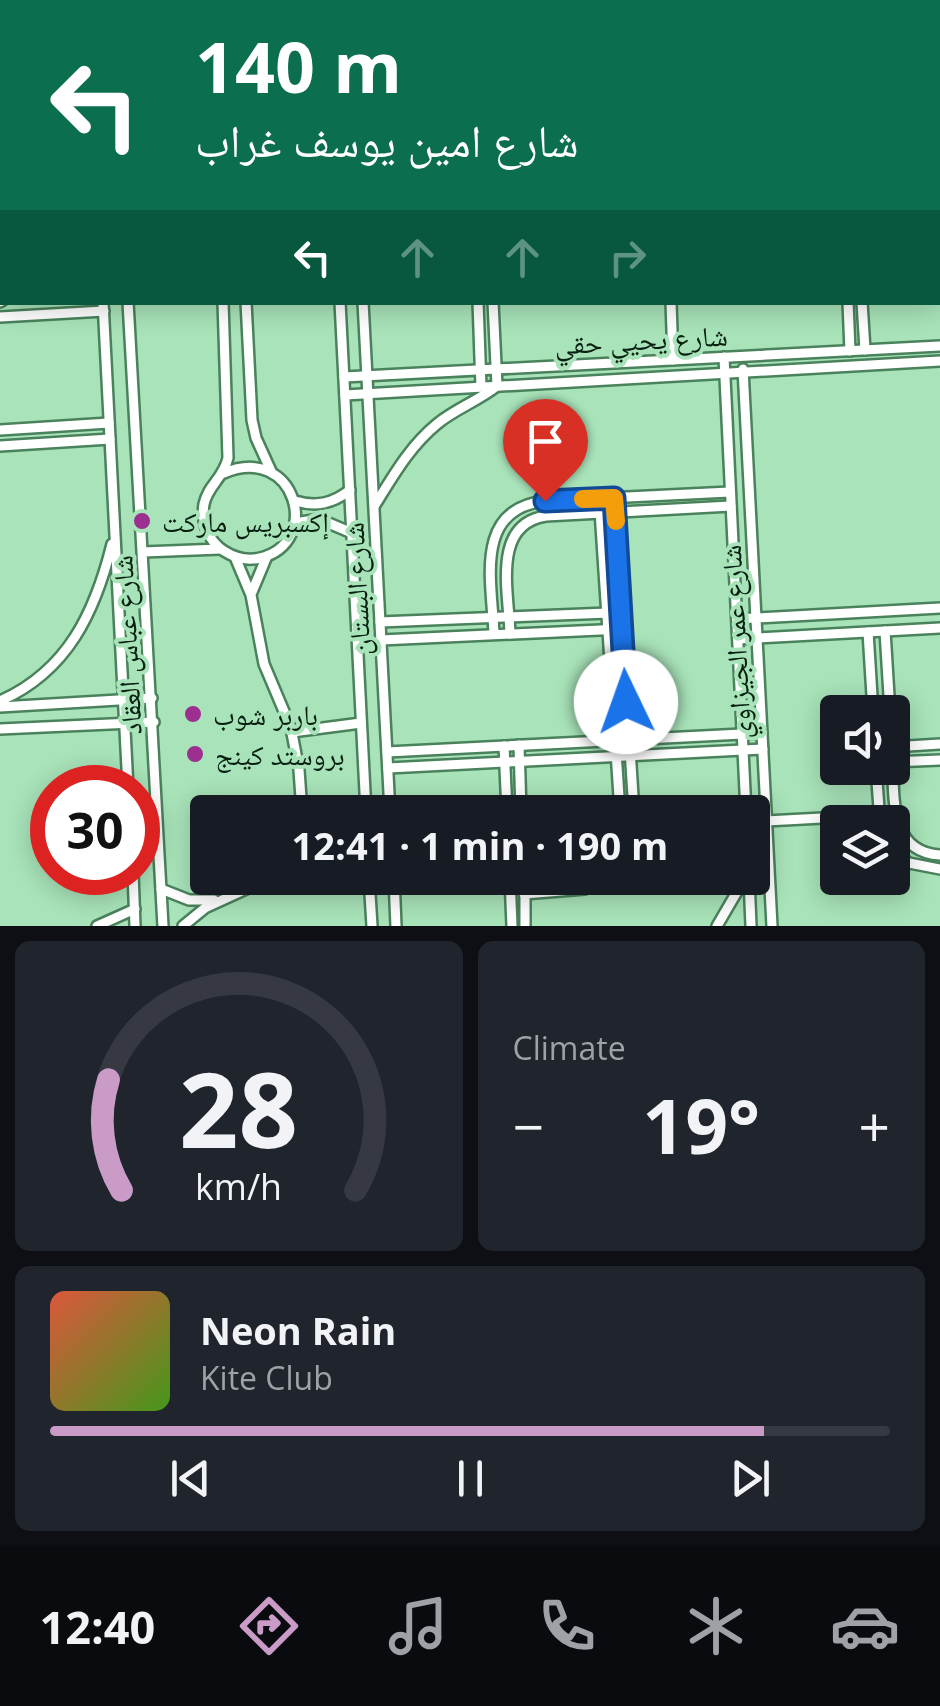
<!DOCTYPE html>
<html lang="en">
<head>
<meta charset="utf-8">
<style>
  body { margin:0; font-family:"Open Sans","Noto Naskh Arabic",sans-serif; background:#20242c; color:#f1f3f6; height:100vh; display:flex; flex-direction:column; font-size:38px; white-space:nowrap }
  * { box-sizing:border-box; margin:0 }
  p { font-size:32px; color:#9ea1a6 }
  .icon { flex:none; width:55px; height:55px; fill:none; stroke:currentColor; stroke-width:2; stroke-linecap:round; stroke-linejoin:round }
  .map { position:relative; height:926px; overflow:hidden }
  .drawer { display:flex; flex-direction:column; gap:15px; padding:15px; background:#0d0f14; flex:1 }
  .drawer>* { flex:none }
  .hud { position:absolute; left:0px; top:0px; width:940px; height:305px; box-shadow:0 5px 25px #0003; background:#0b6e4f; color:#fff; overflow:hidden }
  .buttons { position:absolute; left:820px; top:695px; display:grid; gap:20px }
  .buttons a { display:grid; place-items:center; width:90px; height:90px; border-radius:10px; background:#171b24; box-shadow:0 5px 25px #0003; font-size:50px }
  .speed { position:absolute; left:30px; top:765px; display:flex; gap:20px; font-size:50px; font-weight:700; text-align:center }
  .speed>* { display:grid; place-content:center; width:130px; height:130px; border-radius:50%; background:#171b24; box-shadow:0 5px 25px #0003; line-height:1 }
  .speed .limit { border:15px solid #d22; background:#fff; color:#111 }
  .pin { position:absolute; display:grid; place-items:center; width:85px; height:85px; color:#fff; margin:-102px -42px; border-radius:50% 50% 50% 0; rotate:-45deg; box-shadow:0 0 10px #0007 }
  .pin .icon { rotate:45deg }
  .me { position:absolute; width:110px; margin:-55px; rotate:357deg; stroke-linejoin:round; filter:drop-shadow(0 0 8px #0008) }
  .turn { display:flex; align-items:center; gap:35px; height:210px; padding:0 30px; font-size:45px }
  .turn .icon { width:130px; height:130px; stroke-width:2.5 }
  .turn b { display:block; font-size:70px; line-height:85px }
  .lanes { display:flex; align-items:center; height:95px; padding:0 30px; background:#0003; justify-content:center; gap:50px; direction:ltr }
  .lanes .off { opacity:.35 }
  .big { font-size:75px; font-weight:700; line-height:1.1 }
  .drawer .widget { flex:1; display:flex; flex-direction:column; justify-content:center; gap:15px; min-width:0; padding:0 35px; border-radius:15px; background:#20242c }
  .drawer .dial { align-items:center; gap:0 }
  .dial svg { height:260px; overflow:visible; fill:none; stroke:#363941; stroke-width:7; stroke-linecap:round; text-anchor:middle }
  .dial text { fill:#f1f3f6; stroke:none }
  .song { display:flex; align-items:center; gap:30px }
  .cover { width:120px; height:120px; border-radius:15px; background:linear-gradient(135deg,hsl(10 70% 55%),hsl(100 70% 35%)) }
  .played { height:10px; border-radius:5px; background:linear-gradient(90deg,#cb9bc8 85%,#363941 85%) }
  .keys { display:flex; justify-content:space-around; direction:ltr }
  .heat { display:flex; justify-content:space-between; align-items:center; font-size:55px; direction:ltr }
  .drawer .tiles { flex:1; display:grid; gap:15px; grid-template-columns:1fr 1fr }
  .widget:last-child { grid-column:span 2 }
  .trip { position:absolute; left:190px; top:795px; width:580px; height:100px; border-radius:10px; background:#171b24; box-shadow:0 5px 25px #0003; font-weight:700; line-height:100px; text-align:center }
  .dock { display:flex; height:160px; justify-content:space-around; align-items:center; background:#090b0e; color:#9ea1a6 }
  .dock .icon { width:70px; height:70px }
  .dock .on { color:#cb9bc8 }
  .dock b { font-size:45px; color:#f1f3f6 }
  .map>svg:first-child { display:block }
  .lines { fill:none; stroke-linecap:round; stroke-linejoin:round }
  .minor-casing { stroke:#4a825c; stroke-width:14 }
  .tertiary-casing { stroke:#4a825c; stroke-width:15 }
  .minor { stroke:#fff; stroke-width:9 }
  .tertiary { stroke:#fff; stroke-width:10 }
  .route-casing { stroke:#114b97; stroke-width:25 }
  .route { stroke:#1a73e8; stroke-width:18 }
  .slow { stroke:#f59e0b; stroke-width:18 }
  .poi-dot { fill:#9c2f8f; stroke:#a8e3b9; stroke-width:4 }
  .labels { text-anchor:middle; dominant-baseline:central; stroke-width:8; stroke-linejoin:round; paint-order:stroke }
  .street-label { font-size:28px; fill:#082011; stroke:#a8e3b9 }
  .poi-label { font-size:28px; fill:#082011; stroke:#a8e3b9; text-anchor:start }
</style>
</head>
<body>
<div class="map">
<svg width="940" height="926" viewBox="0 0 940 926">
  <rect width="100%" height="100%" fill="#a8e3b9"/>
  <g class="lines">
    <!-- minor casing -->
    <g class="minor-casing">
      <g id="minor">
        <polyline points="83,0 83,2"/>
        <polyline points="110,0 110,2"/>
        <polyline points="583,0 583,2"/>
        <polyline points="598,0 598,2"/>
        <polyline points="711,0 711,2"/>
        <polyline points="727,0 727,2"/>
        <polyline points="863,0 868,2"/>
        <polyline points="0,51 2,53"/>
        <polyline points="938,59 940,62"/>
        <polyline points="938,169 940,169"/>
        <polyline points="0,302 2,301"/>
        <polyline points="103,302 128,788"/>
        <polyline points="128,302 163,926"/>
        <path d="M223 302 228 458C223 479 208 485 204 504 201 522 208 541 224 551 235 558 247 561 260 558 323 543 296 443 224 473"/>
        <polyline points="246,302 252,420 256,438 271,471"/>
        <polyline points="340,302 366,812"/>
        <polyline points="363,302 390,812"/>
        <polyline points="478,302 481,387"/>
        <polyline points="671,302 673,360"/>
        <polyline points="848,302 850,351"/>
        <polyline points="862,302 865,350"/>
        <polyline points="0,317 104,311"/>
        <polyline points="724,357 746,812"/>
        <polyline points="743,369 772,926"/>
        <polyline points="344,377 940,346"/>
        <polyline points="345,395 940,361"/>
        <polyline points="0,430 109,423"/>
        <polyline points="0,446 110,439"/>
        <path d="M295 501C316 507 332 504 350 490"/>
        <path d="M375 505C393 476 410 446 437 424 455 409 478 401 497 386L493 302"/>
        <polyline points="600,511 620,812"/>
        <polyline points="615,511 634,812"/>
        <polyline points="295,523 319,519 352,533"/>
        <polyline points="143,552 220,549"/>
        <polyline points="235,557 251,595 264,664 291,728 299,770 302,812"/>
        <polyline points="252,592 267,556"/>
        <polyline points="737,619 940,608"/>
        <polyline points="380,622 608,613"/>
        <polyline points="885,631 890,712"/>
        <polyline points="868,632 873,712"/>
        <path d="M494 634C492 582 473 509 545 501L730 492"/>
        <path d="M510 634C509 593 491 524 546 516L731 506"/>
        <polyline points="738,639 940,628"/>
        <polyline points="381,640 622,629"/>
        <path d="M0 701C68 671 95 612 112 544"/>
        <polyline points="0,707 152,698"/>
        <polyline points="0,729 154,722"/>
        <polyline points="292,732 361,723"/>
        <polyline points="519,745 521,812"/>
        <polyline points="504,746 507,812"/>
        <polyline points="892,747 940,744"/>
        <path d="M892 751C895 791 886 852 940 855"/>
        <polyline points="387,752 762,733"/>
        <polyline points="892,762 940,760"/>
        <polyline points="388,768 763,749"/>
        <polyline points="876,768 880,822"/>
        <polyline points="766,821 879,815"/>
        <polyline points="892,850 909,863 940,869"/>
        <polyline points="133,872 135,926"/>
        <polyline points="369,878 372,926"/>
        <polyline points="394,878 396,926"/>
        <polyline points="510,878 512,926"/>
        <polyline points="525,878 525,926"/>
        <polyline points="749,878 751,926"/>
        <polyline points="161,889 189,900 214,900"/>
        <polyline points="524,894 585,889 609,878"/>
        <polyline points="97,926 135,909"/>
        <polyline points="183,926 205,908 270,878"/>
        <polyline points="717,926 745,878"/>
      </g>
    </g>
    <!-- tertiary casing -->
    <g class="tertiary-casing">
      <g id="tertiary">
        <polyline points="447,2 494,0"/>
        <polyline points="0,26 2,26"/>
      </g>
    </g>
    <!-- minor -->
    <use href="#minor" class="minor"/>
    <!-- tertiary -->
    <use href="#tertiary" class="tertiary"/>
  </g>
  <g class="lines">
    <!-- route casing -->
    <g class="route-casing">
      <polyline id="route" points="545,501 614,498 626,702"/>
    </g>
    <!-- route -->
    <use href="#route" class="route"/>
    <!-- slow -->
    <polyline class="slow" points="583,499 614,498 616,521"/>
  </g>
  <!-- markers -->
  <g class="poi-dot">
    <circle cx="142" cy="521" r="10"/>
    <circle cx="193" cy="714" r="10"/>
    <circle cx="195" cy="754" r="10"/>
  </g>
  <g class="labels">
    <!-- street labels -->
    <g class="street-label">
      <text transform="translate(641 339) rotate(-3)">شارع يحيي حقي</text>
      <text transform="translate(356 589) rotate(-93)">شارع البستان</text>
      <text transform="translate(735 642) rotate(-93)">شارع عمر الجيزاوي</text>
      <text transform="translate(126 645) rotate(-93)">شارع عباس العقاد</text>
    </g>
    <!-- poi labels -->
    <g class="poi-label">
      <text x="162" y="521">إكسبريس ماركت</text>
      <text x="213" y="714">باربر شوب</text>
      <text x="215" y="754">بروستد كينج</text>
    </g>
  </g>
</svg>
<div class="buttons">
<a><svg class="icon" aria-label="sound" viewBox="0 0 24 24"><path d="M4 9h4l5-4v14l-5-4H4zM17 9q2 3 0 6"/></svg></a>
<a><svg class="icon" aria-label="layers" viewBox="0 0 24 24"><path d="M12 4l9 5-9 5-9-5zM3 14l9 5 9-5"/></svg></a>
</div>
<div class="speed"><div class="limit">30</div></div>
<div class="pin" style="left:545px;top:501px;background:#d93025"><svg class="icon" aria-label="arrive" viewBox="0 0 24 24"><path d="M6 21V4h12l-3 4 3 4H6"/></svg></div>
<svg class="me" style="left:626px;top:702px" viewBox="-20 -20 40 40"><circle r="19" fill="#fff"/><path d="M0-13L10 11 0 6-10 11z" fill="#1a73e8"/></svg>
<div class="trip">12:41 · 1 min · 190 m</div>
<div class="hud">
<div class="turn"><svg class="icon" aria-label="left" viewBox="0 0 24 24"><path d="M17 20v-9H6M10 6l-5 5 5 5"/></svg><div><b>140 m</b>شارع امين يوسف غراب</div></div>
<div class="lanes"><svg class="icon" aria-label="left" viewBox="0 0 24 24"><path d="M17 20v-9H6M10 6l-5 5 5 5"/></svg><svg class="icon off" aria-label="ahead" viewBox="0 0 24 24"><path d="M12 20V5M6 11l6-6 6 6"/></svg><svg class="icon off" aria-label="ahead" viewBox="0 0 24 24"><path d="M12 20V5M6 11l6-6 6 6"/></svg><svg class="icon off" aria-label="right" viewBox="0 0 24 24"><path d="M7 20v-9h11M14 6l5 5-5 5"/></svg></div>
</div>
</div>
<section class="drawer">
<div class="tiles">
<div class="widget dial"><svg viewBox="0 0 100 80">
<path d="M14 69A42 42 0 1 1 86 69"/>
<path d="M14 69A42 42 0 0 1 10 35" stroke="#cb9bc8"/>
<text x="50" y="56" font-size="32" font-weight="700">28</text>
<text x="50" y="72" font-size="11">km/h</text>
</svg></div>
<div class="widget"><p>Climate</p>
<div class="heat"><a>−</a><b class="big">19°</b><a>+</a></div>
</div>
<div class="widget">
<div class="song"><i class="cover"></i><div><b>Neon Rain</b><p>Kite Club</p></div></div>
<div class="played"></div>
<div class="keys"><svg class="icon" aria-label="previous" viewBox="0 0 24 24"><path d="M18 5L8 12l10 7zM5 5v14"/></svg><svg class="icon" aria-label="pause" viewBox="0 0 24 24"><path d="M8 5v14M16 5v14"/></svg><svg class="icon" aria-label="next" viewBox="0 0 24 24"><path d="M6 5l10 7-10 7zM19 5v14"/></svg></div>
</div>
</div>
</section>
<nav class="dock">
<b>12:40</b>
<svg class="icon on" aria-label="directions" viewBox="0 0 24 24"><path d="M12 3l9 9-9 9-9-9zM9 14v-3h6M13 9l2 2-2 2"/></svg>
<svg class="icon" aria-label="music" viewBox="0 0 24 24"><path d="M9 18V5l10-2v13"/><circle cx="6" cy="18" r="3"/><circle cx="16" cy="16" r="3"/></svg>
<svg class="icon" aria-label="phone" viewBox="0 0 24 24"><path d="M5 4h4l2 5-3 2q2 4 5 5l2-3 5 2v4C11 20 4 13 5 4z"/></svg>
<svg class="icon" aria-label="climate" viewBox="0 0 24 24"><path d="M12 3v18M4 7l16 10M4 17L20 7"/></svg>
<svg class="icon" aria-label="car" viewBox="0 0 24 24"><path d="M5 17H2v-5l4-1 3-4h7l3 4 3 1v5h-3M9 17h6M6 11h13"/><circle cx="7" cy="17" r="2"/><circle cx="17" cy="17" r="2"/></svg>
</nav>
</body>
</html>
